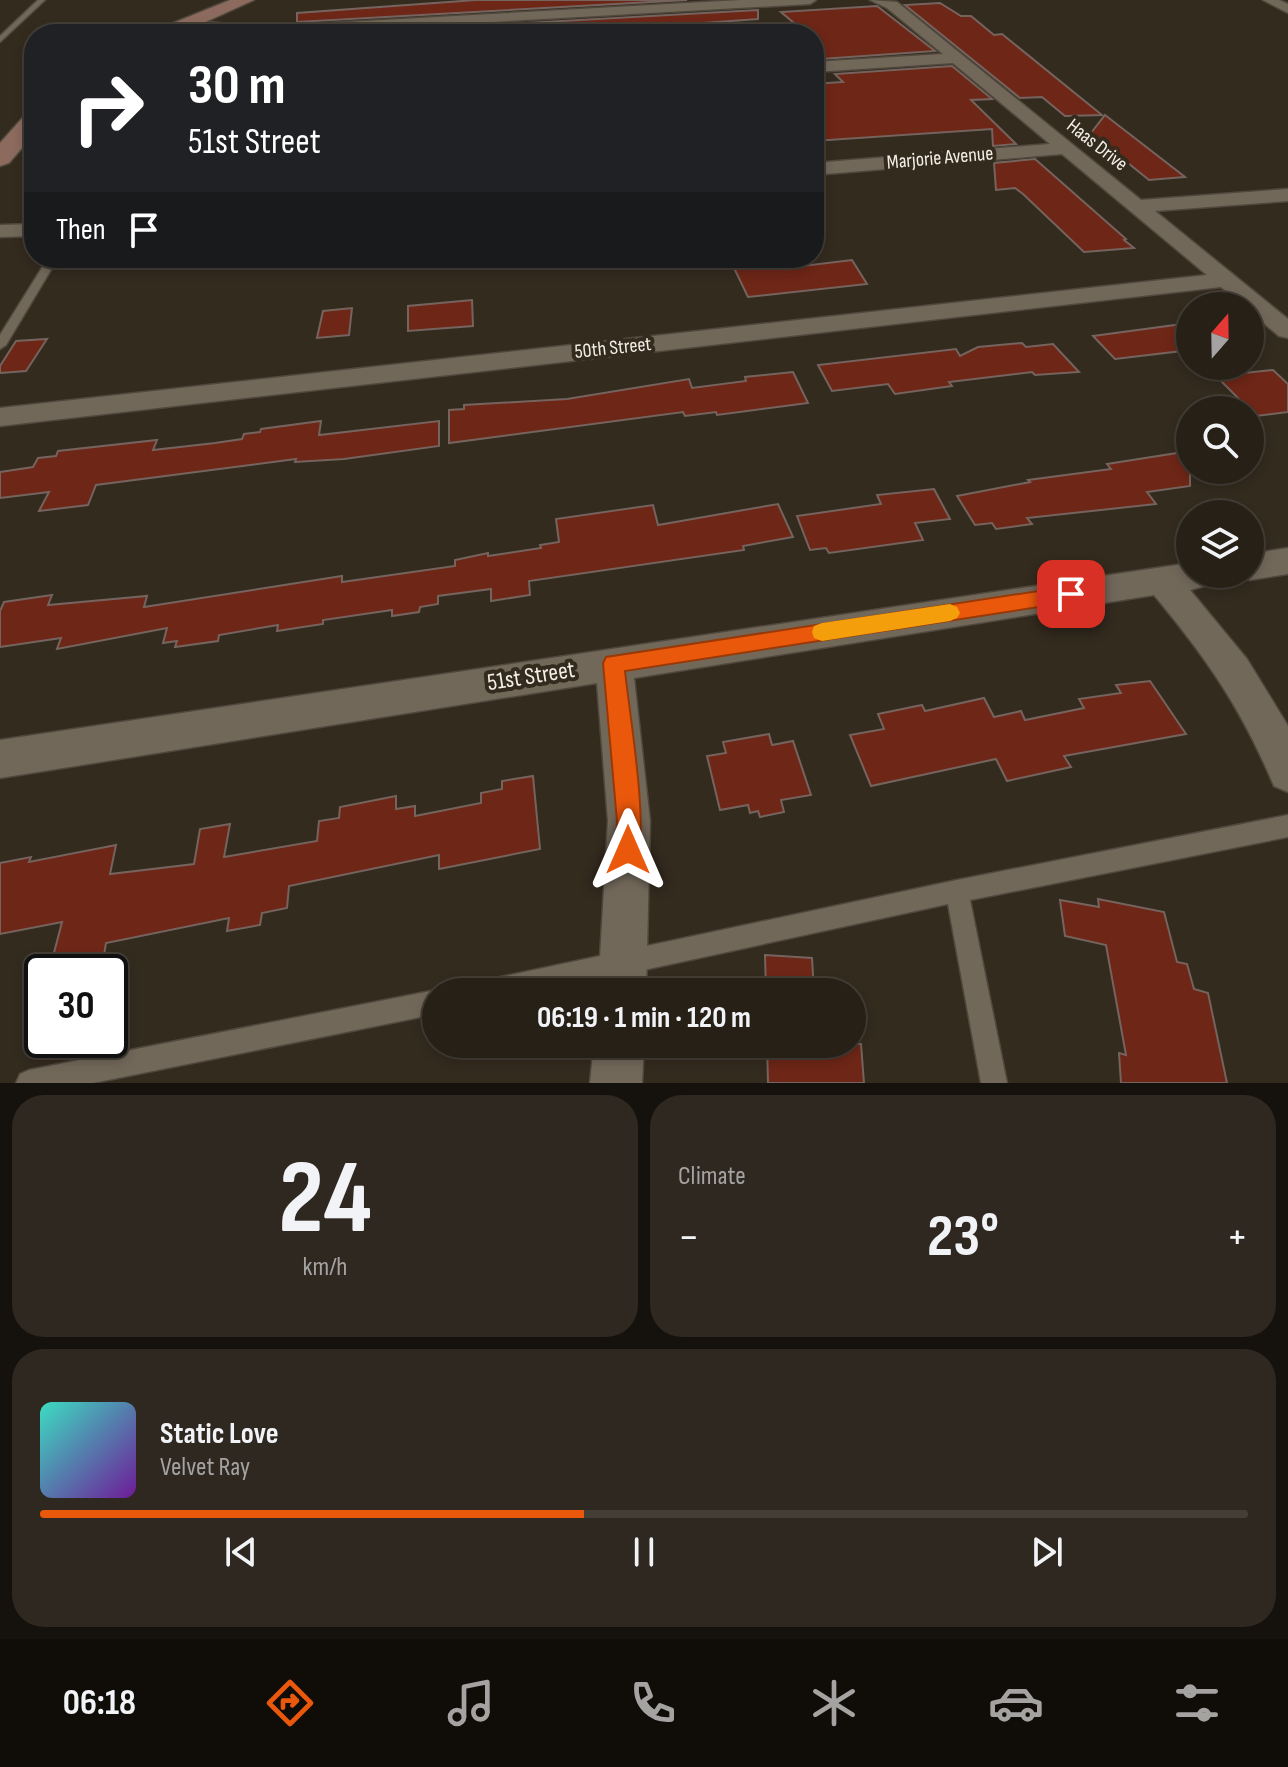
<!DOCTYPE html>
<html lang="en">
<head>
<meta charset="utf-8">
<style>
  body { margin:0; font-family:"Sofia Sans Condensed",sans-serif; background:#2f2820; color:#f1f3f6; height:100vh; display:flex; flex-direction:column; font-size:30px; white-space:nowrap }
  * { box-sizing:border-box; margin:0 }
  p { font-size:26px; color:#a4a3a1 }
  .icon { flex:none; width:44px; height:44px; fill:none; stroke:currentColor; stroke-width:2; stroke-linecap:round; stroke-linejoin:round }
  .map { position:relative; height:1083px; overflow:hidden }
  .sheet { display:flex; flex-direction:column; gap:12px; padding:12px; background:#15120d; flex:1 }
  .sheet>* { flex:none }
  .hud { position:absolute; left:24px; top:24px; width:800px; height:244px; border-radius:32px; box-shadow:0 4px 12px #0003,0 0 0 2px #433e36; background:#202124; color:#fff; overflow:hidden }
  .needle { width:52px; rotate:20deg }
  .tools { position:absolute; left:1176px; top:292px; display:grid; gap:16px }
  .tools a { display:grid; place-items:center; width:88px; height:88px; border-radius:50%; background:#272017; box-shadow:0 4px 12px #0003,0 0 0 2px #433e36; font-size:40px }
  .speed { position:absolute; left:24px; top:954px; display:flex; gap:16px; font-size:40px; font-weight:700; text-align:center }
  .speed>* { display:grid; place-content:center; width:104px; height:104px; border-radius:50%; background:#272017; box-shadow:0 4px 12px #0003,0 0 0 2px #433e36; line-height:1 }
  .speed .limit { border:4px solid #111; border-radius:12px; background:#fff; color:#111 }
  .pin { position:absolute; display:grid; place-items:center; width:68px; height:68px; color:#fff; margin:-34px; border-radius:16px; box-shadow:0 4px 12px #0006 }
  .me { position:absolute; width:88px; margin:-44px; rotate:0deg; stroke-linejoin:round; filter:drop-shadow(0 0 6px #0008) }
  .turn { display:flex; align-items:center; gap:28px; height:168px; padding:0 32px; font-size:36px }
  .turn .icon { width:104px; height:104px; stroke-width:2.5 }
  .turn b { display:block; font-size:56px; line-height:68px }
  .then { display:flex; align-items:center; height:76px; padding:0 32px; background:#0003; gap:16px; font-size:30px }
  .big { font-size:60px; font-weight:700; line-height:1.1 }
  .sheet .widget { flex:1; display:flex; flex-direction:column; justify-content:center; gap:12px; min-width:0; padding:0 28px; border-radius:32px; background:#2f2820 }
  .sheet .dial { align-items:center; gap:0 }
  .dial b { font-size:104px; line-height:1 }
  .song { display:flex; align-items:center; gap:24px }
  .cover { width:96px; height:96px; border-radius:12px; background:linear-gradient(135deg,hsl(170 70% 55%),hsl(280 70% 35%)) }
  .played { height:8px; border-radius:4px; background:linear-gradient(90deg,#ea580c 45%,#433e36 45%) }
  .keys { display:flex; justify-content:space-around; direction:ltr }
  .heat { display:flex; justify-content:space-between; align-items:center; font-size:44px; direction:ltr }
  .sheet .tiles { flex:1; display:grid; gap:12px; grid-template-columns:1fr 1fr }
  .widget:last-child { grid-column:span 2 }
  .trip { position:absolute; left:422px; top:978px; width:444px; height:80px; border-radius:40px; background:#272017; box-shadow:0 4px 12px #0003,0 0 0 2px #433e36; font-weight:700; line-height:80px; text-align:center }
  .tab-bar { display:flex; height:128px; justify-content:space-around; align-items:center; background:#100d09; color:#a4a3a1 }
  .tab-bar .icon { width:56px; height:56px }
  .tab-bar .current { color:#ea580c }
  .tab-bar b { font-size:36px; color:#f1f3f6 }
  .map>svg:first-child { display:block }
  .building { fill:#6e2617; stroke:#75635e; stroke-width:2 }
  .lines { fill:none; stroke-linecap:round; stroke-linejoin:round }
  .lane-casing { stroke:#50483d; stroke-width:3 }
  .street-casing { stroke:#50483d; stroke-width:3 }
  .secondary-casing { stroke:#50483d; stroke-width:3 }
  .lane { fill:#72685a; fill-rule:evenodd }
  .street { fill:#72685a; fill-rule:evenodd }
  .secondary { fill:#8c6b5e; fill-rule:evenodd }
  .route { fill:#ea580c; stroke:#983908; stroke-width:2 }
  .slow { fill:#f59e0b }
  .labels { text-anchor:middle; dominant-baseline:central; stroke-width:8; stroke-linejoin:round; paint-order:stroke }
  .far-street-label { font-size:20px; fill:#f4eee6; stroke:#342b1f }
  .street-label { font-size:24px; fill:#f4eee6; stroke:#342b1f }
</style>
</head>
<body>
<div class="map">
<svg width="1288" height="1083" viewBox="0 0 1288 1083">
  <rect width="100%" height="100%" fill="#342b1f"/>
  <!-- building -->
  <g class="building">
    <polygon points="476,0 687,0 297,22 297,13"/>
    <polygon points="940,3 961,16 971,16 994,35 1002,34 1102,115 1065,116 1042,97 1020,98 905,5"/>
    <polygon points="877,6 935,51 821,59 814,51 814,34 807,34 781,12"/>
    <polygon points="758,10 758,19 552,34 330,34"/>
    <polygon points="952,66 992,99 971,100 1016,144 993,146 992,129 814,141 814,84 843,82 835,74"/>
    <polygon points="1105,115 1185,177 1149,180 1091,133"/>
    <polygon points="1035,159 1126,239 1124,240 1134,248 1084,252 1023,194 1015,188 996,190 994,163"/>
    <polygon points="852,260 867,284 748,297 733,266 782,262 786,268"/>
    <polygon points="472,300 473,326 408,331 408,306"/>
    <polygon points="352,308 349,335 317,338 323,311"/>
    <polygon points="1190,323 1190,350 1115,359 1093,336"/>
    <polygon points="47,339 26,371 0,373 0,366 16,341"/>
    <polygon points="1022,343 1026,347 1053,344 1079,372 1035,375 1032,372 949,382 952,386 895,394 888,384 832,391 818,365 956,349 960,356 978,347"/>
    <polygon points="1273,370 1288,384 1288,412 1256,416 1216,376"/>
    <polygon points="793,372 808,403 717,415 716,412 685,416 683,412 449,443 449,410 464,409 464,405 567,399 689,379 692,388 746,381 745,377"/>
    <polygon points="321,421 319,435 439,421 439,446 344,459 295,462 296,459 96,485 88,505 39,511 49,492 0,498 0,472 33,467 38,458 56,456 58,451 157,440 153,450 215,443 242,439 244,434 260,432 261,429"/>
    <polygon points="1190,451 1190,486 1147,492 1156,504 1027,518 1032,524 996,529 992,523 975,525 957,496 1030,482 1028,480 1111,469 1107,464"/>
    <polygon points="934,489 950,519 915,523 923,540 829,553 826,548 810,550 797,516 881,504 877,495"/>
    <polygon points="778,504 793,537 743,546 744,550 529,581 530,595 491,601 491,589 438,596 438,604 420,607 419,612 392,616 392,610 323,620 323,624 277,631 278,625 219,635 218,641 175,647 177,641 163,643 167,628 57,649 61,638 0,647 0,611 4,602 52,595 48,605 147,596 144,607 342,576 342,582 455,566 455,560 488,553 488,556 541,548 540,545 559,542 556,519 653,505 658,525"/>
    <polygon points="1150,681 1186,734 1064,756 1071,767 1007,781 996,759 871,786 850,735 884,729 878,714 922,705 925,711 984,698 994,717 1021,711 1025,720 1084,708 1079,699 1121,693 1116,685"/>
    <polygon points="769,734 772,745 793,741 811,795 781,800 784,812 760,817 758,811 750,813 748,805 720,810 707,756 726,753 723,742"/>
    <polygon points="533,776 540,849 439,869 439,855 289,886 287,908 262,913 260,925 227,931 229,918 106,943 103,961 95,962 93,972 49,972 62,922 0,934 0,863 31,857 29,862 116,845 110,874 194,864 200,829 230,824 224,857 317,841 319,821 339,818 340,807 396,796 396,809 415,806 415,816 481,803 481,793 502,789 502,781"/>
    <polygon points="1098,899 1164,912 1177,962 1187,964 1194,989 1208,993 1227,1083 1121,1083 1119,1053 1126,1055 1106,945 1065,936 1060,900 1099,907"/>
    <polygon points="765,955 812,958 814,992 766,992"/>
    <polygon points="767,1044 861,1044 864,1083 768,1083"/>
  </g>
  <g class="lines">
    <!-- lane casing -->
    <g class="lane-casing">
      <g id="lane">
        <polygon points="38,0 45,0 0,42 0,36"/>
        <polygon points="48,258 58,258 6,345 0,349 0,335"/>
        <polygon points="1288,815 1288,837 970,900 1007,1083 981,1083 948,904 542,992 475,992 479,984 487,980 957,880"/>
        <polygon points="436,990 441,992 436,992 436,1014 93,1083 16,1083 20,1074 29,1070"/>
      </g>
    </g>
    <!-- street casing -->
    <g class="street-casing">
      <g id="street">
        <polygon points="741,0 816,0 810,4 277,34 190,28 183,24 190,20 257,27"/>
        <polygon points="870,0 897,2 1141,200 1288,189 1288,201 1155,211 1288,319 1288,338 1279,336 1250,312 1250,306 1243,306 1221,287 0,426 0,408 1207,275 1062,154 814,175 814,163 1050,144 953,63 814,72 814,62 943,54 887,8"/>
        <polygon points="1263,0 1279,0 1288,4 1288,13"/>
        <polygon points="34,224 34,236 0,237 0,225"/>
        <polygon points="1288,548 1288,574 1250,580 1238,576 1237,574 1250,574 1250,554"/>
        <path d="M1190 563V574H1221L1216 583 1190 590 1247 659 1288 726V792L1274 786C1241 708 1208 660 1154 595L634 678 650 821 646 992H598L608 821 597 683 0 778V740Z"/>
        <polygon points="594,1044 644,1044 642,1083 590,1083"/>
      </g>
    </g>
    <!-- secondary casing -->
    <g class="secondary-casing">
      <g id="secondary">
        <polygon points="230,0 254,0 179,34 153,34 156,30"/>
        <polygon points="34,112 34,134 9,163 0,166 0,143 26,114"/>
      </g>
    </g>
    <!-- lane -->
    <use href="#lane" class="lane"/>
    <!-- street -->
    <use href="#street" class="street"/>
    <!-- secondary -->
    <use href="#secondary" class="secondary"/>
  </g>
  <!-- route -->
  <path class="route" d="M1071 586 1078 589 1081 594 1078 600 1071 602 625 671C629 710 649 828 637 859L628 862 619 859 616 850 617 821 603 663 606 657Z"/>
  <!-- slow -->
  <polygon class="slow" points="950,604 957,607 960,613 957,618 950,621 822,641 814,638 812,632 814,626 822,623"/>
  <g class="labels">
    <!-- far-street labels -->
    <g class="far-street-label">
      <text transform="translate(1097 145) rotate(38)">Haas Drive</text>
      <text transform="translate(940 158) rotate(-5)">Marjorie Avenue</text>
      <text transform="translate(613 348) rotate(-6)">50th Street</text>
    </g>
    <!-- street labels -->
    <g class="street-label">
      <text transform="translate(531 676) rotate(-9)">51st Street</text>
    </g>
  </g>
</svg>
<div class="tools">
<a><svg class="needle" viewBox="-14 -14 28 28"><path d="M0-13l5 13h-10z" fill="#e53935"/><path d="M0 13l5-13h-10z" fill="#a4a3a1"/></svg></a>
<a><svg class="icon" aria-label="search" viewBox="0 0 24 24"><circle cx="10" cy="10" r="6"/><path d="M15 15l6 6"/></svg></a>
<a><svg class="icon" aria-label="layers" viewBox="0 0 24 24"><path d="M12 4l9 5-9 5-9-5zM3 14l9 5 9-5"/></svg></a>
</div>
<div class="speed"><div class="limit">30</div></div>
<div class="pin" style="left:1071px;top:594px;background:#d93025"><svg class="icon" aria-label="arrive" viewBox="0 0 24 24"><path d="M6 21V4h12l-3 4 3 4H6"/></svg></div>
<svg class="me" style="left:628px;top:850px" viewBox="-20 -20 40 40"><path d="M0-17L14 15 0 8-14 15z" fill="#ea580c" stroke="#fff" stroke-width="4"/></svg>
<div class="trip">06:19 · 1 min · 120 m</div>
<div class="hud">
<div class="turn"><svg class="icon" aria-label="right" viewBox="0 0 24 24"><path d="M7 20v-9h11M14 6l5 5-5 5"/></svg><div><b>30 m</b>51st Street</div></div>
<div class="then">Then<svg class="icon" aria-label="arrive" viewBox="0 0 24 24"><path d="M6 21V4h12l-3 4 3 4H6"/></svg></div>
</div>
</div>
<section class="sheet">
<div class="tiles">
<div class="widget dial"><b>24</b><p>km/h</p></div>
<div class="widget"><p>Climate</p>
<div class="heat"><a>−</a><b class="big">23°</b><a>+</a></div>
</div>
<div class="widget">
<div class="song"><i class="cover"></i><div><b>Static Love</b><p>Velvet Ray</p></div></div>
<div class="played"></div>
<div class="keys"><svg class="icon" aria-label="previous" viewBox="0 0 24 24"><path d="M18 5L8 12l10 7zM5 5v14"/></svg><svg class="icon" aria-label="pause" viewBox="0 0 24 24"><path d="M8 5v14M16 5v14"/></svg><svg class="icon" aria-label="next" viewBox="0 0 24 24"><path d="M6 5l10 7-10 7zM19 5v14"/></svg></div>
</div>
</div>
</section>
<nav class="tab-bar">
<b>06:18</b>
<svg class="icon current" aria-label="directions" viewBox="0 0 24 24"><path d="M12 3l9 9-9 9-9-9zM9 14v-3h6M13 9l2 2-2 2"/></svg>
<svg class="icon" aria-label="music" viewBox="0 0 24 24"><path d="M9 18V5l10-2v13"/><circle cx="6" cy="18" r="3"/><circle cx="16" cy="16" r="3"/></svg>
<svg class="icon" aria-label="phone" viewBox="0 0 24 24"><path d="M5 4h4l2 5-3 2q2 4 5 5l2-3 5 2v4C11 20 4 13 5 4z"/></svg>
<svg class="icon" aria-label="climate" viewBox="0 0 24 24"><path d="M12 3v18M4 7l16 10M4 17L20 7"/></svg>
<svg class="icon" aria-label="car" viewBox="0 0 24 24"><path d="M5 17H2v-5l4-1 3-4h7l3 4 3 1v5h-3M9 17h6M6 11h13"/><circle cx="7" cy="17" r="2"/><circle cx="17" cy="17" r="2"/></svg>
<svg class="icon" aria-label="filters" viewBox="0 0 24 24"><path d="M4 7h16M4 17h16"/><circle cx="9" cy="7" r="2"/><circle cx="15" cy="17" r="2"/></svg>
</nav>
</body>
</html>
